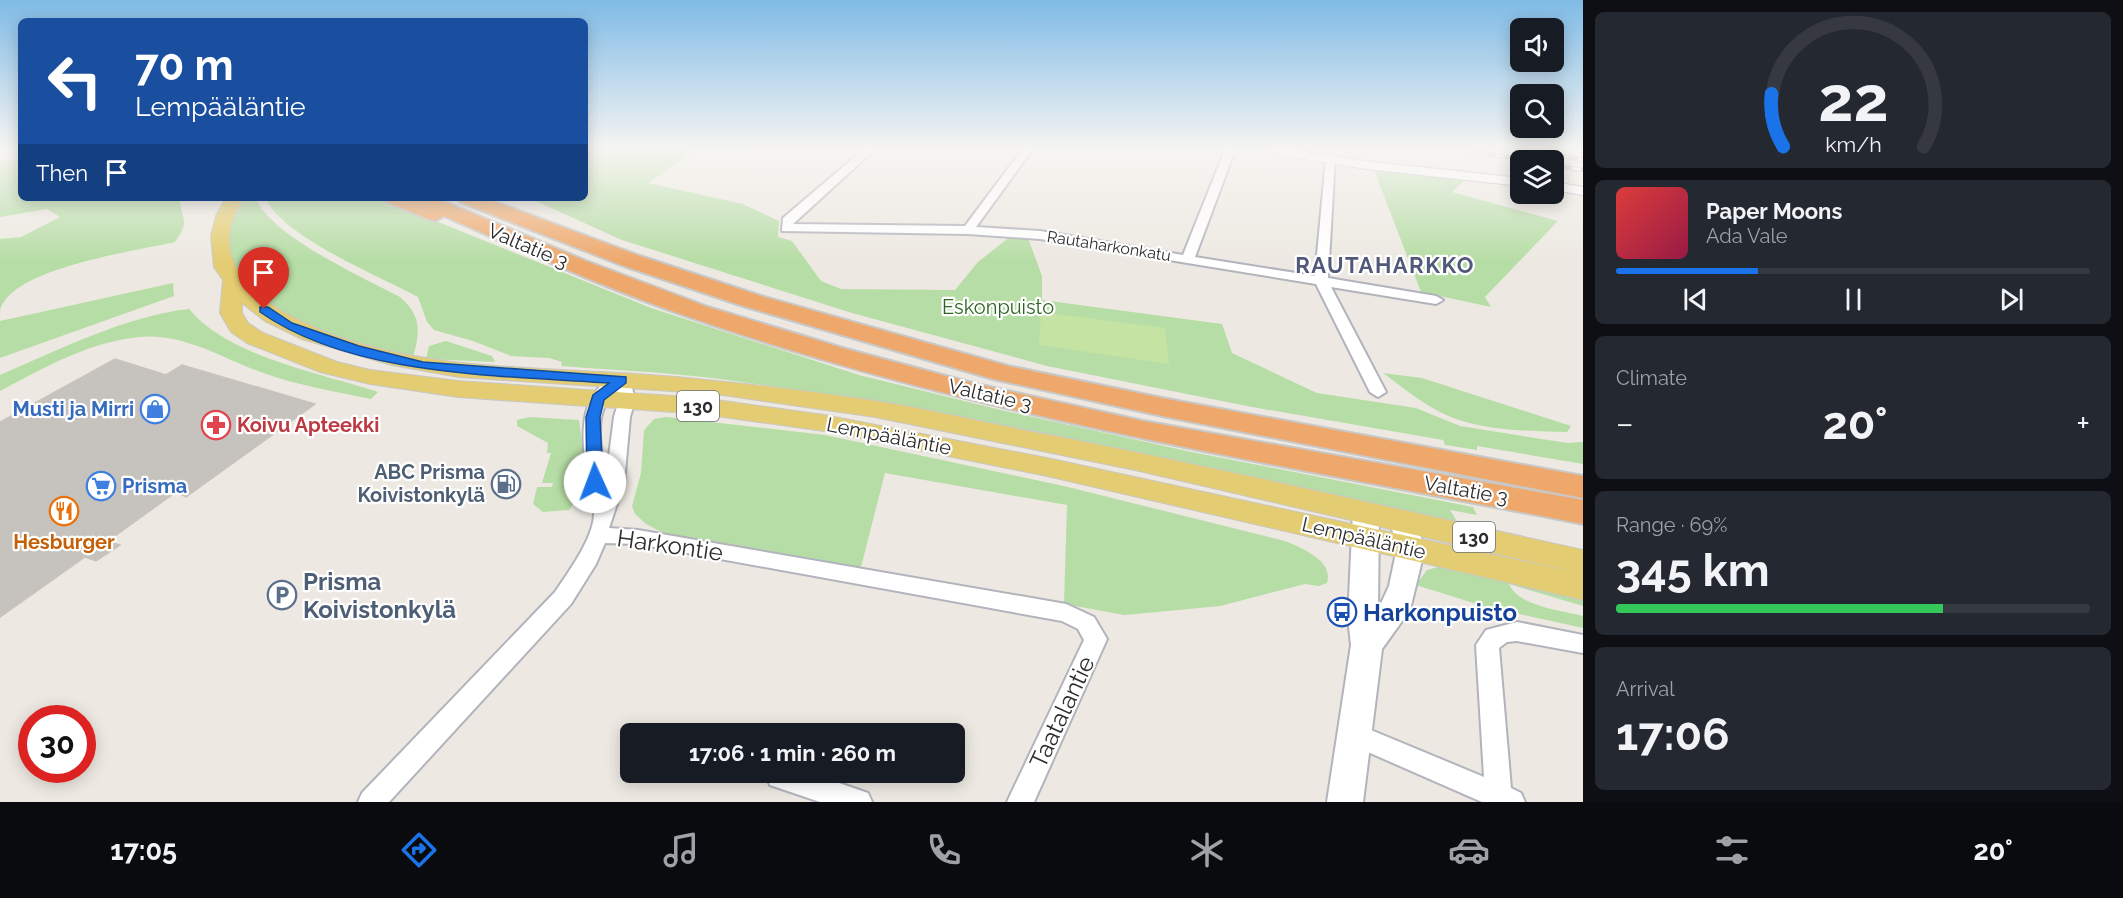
<!DOCTYPE html>
<html lang="en">
<head>
<meta charset="utf-8">
<style>
  body { margin:0; font-family:Raleway,sans-serif; background:#242831; color:#f1f3f6; height:100vh; display:flex; flex-direction:column; font-size:22px; white-space:nowrap }
  * { box-sizing:border-box; margin:0 }
  p { font-size:20px; color:#9ea1a6 }
  .icon { flex:none; width:33px; height:33px; fill:none; stroke:currentColor; stroke-width:2; stroke-linecap:round; stroke-linejoin:round }
  .map { position:relative; flex:1; overflow:hidden }
  .sheet { display:flex; flex-direction:column; gap:12px; padding:12px; background:#0d0f14; width:540px }
  .sheet>* { flex:none }
  .banner { position:absolute; left:18px; top:18px; width:570px; height:183px; border-radius:9px; box-shadow:0 3px 15px #0003; background:#1a4fa0; color:#fff; overflow:hidden }
  .fabs { position:absolute; left:1510px; top:18px; display:grid; gap:12px }
  .fabs a { display:grid; place-items:center; width:54px; height:54px; border-radius:9px; background:#171b24; box-shadow:0 3px 15px #0003; font-size:30px }
  .speed { position:absolute; left:18px; top:705px; display:flex; gap:12px; font-size:30px; font-weight:700; text-align:center }
  .speed>* { display:grid; place-content:center; width:78px; height:78px; border-radius:50%; background:#171b24; box-shadow:0 3px 15px #0003; line-height:1 }
  .speed .limit { border:9px solid #d22; background:#fff; color:#111 }
  .pin { position:absolute; display:grid; place-items:center; width:51px; height:51px; color:#fff; margin:-62px -26px; border-radius:50% 50% 50% 0; rotate:-45deg; box-shadow:0 0 6px #0007 }
  .pin .icon { rotate:45deg }
  .me { position:absolute; width:66px; margin:-33px; rotate:358deg; stroke-linejoin:round; filter:drop-shadow(0 0 4px #0008) }
  .turn { display:flex; align-items:center; gap:21px; height:126px; padding:0 18px; font-size:27px }
  .turn .icon { width:78px; height:78px; stroke-width:2.5 }
  .turn b { display:block; font-size:42px; line-height:51px }
  .then { display:flex; align-items:center; height:57px; padding:0 18px; background:#0003; gap:12px; font-size:22px }
  .big { font-size:45px; font-weight:700; line-height:1.1 }
  .sheet .widget { flex:1; display:flex; flex-direction:column; justify-content:center; gap:9px; min-width:0; padding:0 21px; border-radius:9px; background:#242831 }
  .sheet .dial { align-items:center; gap:0 }
  .dial svg { height:156px; overflow:visible; fill:none; stroke:#363941; stroke-width:7; stroke-linecap:round; text-anchor:middle }
  .dial text { fill:#f1f3f6; stroke:none }
  .song { display:flex; align-items:center; gap:18px }
  .cover { width:72px; height:72px; border-radius:9px; background:linear-gradient(135deg,hsl(0 70% 55%),hsl(340 70% 35%)) }
  .played { height:6px; border-radius:3px; background:linear-gradient(90deg,#1a73e8 30%,#363941 30%) }
  .keys { display:flex; justify-content:space-around; direction:ltr }
  .heat { display:flex; justify-content:space-between; align-items:center; font-size:33px; direction:ltr }
  .charge { height:9px; border-radius:4px; background:linear-gradient(90deg,#34c759 69%,#363941 0) }
  .trip { position:absolute; left:620px; top:723px; width:345px; height:60px; border-radius:9px; background:#171b24; box-shadow:0 3px 15px #0003; font-weight:700; line-height:60px; text-align:center }
  .tab-bar { display:flex; height:96px; justify-content:space-around; align-items:center; background:#090b0e; color:#9ea1a6 }
  .tab-bar .icon { width:42px; height:42px }
  .tab-bar .on { color:#1a73e8 }
  .tab-bar b { font-size:27px; color:#f1f3f6 }
  main { display:flex; flex:1; min-height:0 }
  .map>svg:first-child { display:block }
  .green { fill:#b6dda5 }
  .pitch { fill:#c5e3a2 }
  .building { fill:#c6c2bd; stroke:#c9c4bb; stroke-width:1.5 }
  .lines { fill:none; stroke-linecap:round; stroke-linejoin:round }
  .minor-casing { stroke:#b2b3bc; stroke-width:4 }
  .tertiary-casing { stroke:#b2b3bc; stroke-width:2 }
  .secondary-casing { stroke:#b2b3bc; stroke-width:4 }
  .primary-casing { stroke:#c8c8c8; stroke-width:2 }
  .motorway-casing { stroke:#c8c8c8; stroke-width:4 }
  .minor { fill:#fff; fill-rule:evenodd }
  .tertiary { fill:#fff; fill-rule:evenodd }
  .secondary { fill:#fff; fill-rule:evenodd }
  .primary { fill:#e3cc71; fill-rule:evenodd }
  .motorway { fill:#eea86c; fill-rule:evenodd }
  .rail-casing { stroke:#a5a7b5; stroke-width:4.5 }
  .rail { stroke:#fff; stroke-width:3; stroke-dasharray:9; stroke-linecap:butt }
  .route { fill:#1a73e8; stroke:#114b97; stroke-width:1.5 }
  .labels { text-anchor:middle; dominant-baseline:central; stroke-width:4.5; stroke-linejoin:round; paint-order:stroke }
  .far-street-label { font-size:16px; fill:#2d2d2d; stroke:#fff }
  .shield { fill:#fff; stroke:#6c6c6c; stroke-width:1.5 }
  .shield-label { font-size:18px; font-weight:bold; fill:#2d2d2d }
  .street-label { font-size:20px; fill:#2d2d2d; stroke:#fff }
  .park-label { font-size:20px; fill:#2f6523; stroke:#fff }
  .shop-label { font-size:20px; font-weight:bold; fill:#366cbe; stroke:#fff; text-anchor:end }
  .health-label { font-size:20px; font-weight:bold; fill:#be3a42; stroke:#fff; text-anchor:start }
  .service-label { font-size:20px; font-weight:bold; fill:#4e5e75; stroke:#fff; text-anchor:end }
  .food-label { font-size:20px; font-weight:bold; fill:#c56008; stroke:#fff }
  .far-district-label { font-size:22px; font-weight:bold; letter-spacing:1.5px; fill:#52587a; stroke:#fff }
  .near-street-label { font-size:24px; fill:#2d2d2d; stroke:#fff }
  .near-service-label { font-size:24px; font-weight:bold; fill:#4e5e75; stroke:#fff; text-anchor:start }
  .near-transit-label { font-size:24px; font-weight:bold; fill:#164399; stroke:#fff; text-anchor:start }
</style>
</head>
<body>
<main>
<div class="map">
<svg width="1583" height="802" viewBox="0 0 1583 802">
  <rect width="100%" height="100%" fill="#ede9e2"/>
  <!-- green -->
  <g class="green">
    <polygon points="585,150 697,150 648,183 743,204 779,221 778,237 792,241 821,281 841,289 955,290 978,262 1011,236 1028,238 1042,276 1042,300 1222,324 1232,353 1317,393 1416,408 1460,426 1567,443 1583,442 1583,464 1477,446 1477,450 1445,445 1443,440 1252,407 1047,366 852,313 622,240 529,198 585,198"/>
    <path d="M0 160 21 162V198H180C180 220 192 218 175 242 137 251 9 268 0 311V239L21 237 60 217 47 209 0 217Z"/>
    <polygon points="1374,170 1465,180 1452,192 1558,221 1485,297 1491,307 1421,292"/>
    <path d="M243 198H257C265 233 368 280 400 297 422 316 420 332 413 357 353 347 207 309 230 222 233 214 239 205 243 198Z"/>
    <path d="M265 198H379L651 308 859 375 1001 410 1187 451 1473 507 1477 515 1450 510 1458 523C1209 468 964 411 712 378 662 372 611 370 561 366L562 362 549 358 511 356 473 341 434 330 427 322 418 297C379 276 283 237 265 198Z"/>
    <polygon points="173,283 174,296 0,358 0,321"/>
    <path d="M189 309C229 357 320 373 378 392L371 399C337 392 302 386 269 375 226 361 186 332 139 337 86 343 46 367 0 391V375C58 350 126 316 189 309Z"/>
    <polygon points="446,341 492,356 495,362 426,359 429,346"/>
    <path d="M1383 373 1422 378 1571 426 1567 432C1527 431 1476 431 1440 412 1420 402 1401 386 1383 373Z"/>
    <path d="M529 417 579 420C583 449 589 486 569 510L543 512 533 504 537 487H552L553 483H542L551 453H547L548 443 517 426V420Z"/>
    <path d="M666 417 825 435 1068 487 1285 541C1301 548 1334 560 1327 583L1319 586 1305 584 1220 606 1147 613 1124 615 1064 604 1067 505 885 473 860 571 667 535 646 524 635 514 632 506 641 473 644 430 654 419Z"/>
    <path d="M1438 567H1454L1583 599V606L1509 584C1519 607 1561 610 1583 616V628L1483 606 1416 585 1427 570Z"/>
  </g>
  <!-- pitch -->
  <polygon class="pitch" points="1041,312 1165,328 1169,364 1039,345"/>
  <!-- building -->
  <polygon class="building" points="115,359 166,375 182,365 315,404 186,497 176,492 108,541 120,545 96,561 85,557 0,617 0,422"/>
  <g class="lines">
    <!-- minor casing -->
    <g class="minor-casing">
      <g id="minor">
        <polygon points="863,150 874,150 793,224 965,226 1022,150 1032,150 976,227 1040,231 1183,255 1225,150 1235,150 1195,257 1315,276 1326,159 1335,157 1328,278 1436,296 1443,300 1436,304 1331,287 1386,392 1378,397 1370,392 1316,284 1040,239 968,234 782,231 783,218"/>
        <path d="M622 375 630 380 635 400 630 417 624 483 609 528 638 530 1066 604 1094 617 1107 639 1034 802H1007L1084 640 1078 629 1062 621 638 544 605 543 596 564 571 604 389 802H358L362 793 555 592C568 573 594 537 594 514 594 507 591 498 590 491 583 452 571 388 622 375ZM617 391 619 400 614 417 606 479C601 452 591 409 617 391Z"/>
        <polygon points="1517,622 1583,635 1583,653 1517,641 1507,642 1499,648 1511,788 1521,793 1525,802 1482,802 1345,742 1341,734 1345,726 1354,723 1484,777 1476,645 1486,630"/>
        <polygon points="767,772 807,772 868,793 872,802 820,802 770,785 766,776"/>
      </g>
    </g>
    <!-- tertiary casing -->
    <g class="tertiary-casing">
      <g id="tertiary">
        <polygon points="1268,150 1296,150 1366,161 1521,178 1521,186 1366,169 1274,154"/>
        <polygon points="1554,182 1583,187 1583,195 1554,190"/>
      </g>
    </g>
    <!-- secondary casing -->
    <g class="secondary-casing">
      <polygon id="secondary" points="1366,503 1375,505 1379,512 1378,610 1389,586 1397,548 1390,521 1394,514 1403,511 1412,514 1425,548 1410,610 1382,649 1363,802 1327,802 1351,645 1348,618 1353,512 1357,505"/>
    </g>
    <!-- primary casing -->
    <g class="primary-casing">
      <path id="primary" d="M226 198H244C201 263 262 305 316 328 416 370 529 367 635 374 714 379 792 389 870 400 930 409 990 424 1050 435 1229 470 1406 511 1583 550V574L1135 470 875 417 716 394 459 377 392 365 302 339 265 321 242 303V313L248 323 263 333 337 362 370 370 458 381 702 398 824 415 1047 458 1583 574V600L1047 476 824 431 702 414 458 397 370 384 320 372 247 343 231 332 220 313 223 280 214 267 211 236 216 216Z"/>
    </g>
    <!-- motorway casing -->
    <g class="motorway-casing">
      <g id="motorway">
        <path d="M383 198H436L586 261 708 307 846 349 972 383 1143 421 1583 500V524C1283 465 981 418 692 318 607 289 526 252 444 216L435 221 428 219 386 202Z"/>
        <polygon points="457,198 485,198 640,256 761,296 1008,366 1167,399 1583,476 1583,498 1167,417 993,379 743,306 624,266 460,202"/>
      </g>
    </g>
    <!-- minor -->
    <use href="#minor" class="minor"/>
    <!-- tertiary -->
    <use href="#tertiary" class="tertiary"/>
    <!-- secondary -->
    <use href="#secondary" class="secondary"/>
    <!-- primary -->
    <use href="#primary" class="primary"/>
    <!-- motorway -->
    <use href="#motorway" class="motorway"/>
    <!-- rail casing -->
    <g class="rail-casing">
      <g id="rail">
        <polyline points="1460,150 1527,160"/>
        <polyline points="1525,150 1583,160"/>
        <polyline points="1554,165 1583,170"/>
      </g>
    </g>
    <!-- rail -->
    <use href="#rail" class="rail"/>
  </g>
  <!-- sky -->
  <linearGradient id="sky" x2="0" y2="1"><stop stop-color="#7fbbe6"/><stop offset="0.57" stop-color="#f7f5f2"/><stop offset="1" stop-color="#f7f5f2" stop-opacity="0"/></linearGradient>
  <rect width="1583" height="262" fill="url(#sky)"/>
  <!-- route -->
  <path class="route" d="M260 307H268L292 323 359 346 423 362 626 377V383L604 400 600 417 603 482 595 487 587 482 586 417 593 395 609 383C499 375 353 377 260 312Z"/>
  <!-- icons -->
  <defs>
    <g id="shop-ring" transform="scale(1.5)"><circle r="9.5" fill="#fff" stroke="#3f7fe0" stroke-width="1.5"/><path d="M-5-2.5h2.3a2.7 3.5 0 0 1 5.4 0H5L5.5 6h-11ZM-1.5-2.5h3a1.5 2.3 0 0 0-3 0Z" fill="#3f7fe0"/></g>
    <g id="pharmacy-ring" transform="scale(1.5)"><circle r="9.5" fill="#fff" stroke="#e0444e" stroke-width="1.5"/><path d="M-2-6h4v4h4v4h-4v4h-4v-4h-4v-4h4Z" fill="#e0444e"/></g>
    <g id="fuel-ring" transform="scale(1.5)"><circle r="9.5" fill="#fff" stroke="#5c6f8a" stroke-width="1.5"/><path d="M-5.5-6h7V0h2V4h1.3V-2.5L3-4.5l.8-.8L6-3V5H2.5V1h-1V6h-7ZM-4.2-4.7v3.2H.2V-4.7Z" fill="#5c6f8a"/></g>
    <g id="supermarket-ring" transform="scale(1.5)"><circle r="9.5" fill="#fff" stroke="#3f7fe0" stroke-width="1.5"/><path d="M-6-5.5h2.5l.6 2H6L4.5 2H-2.5L-4.4-4H-6ZM-1.5 3.2a1.3 1.3 0 1 0 .1 0ZM3 3.2a1.3 1.3 0 1 0 .1 0Z" fill="#3f7fe0"/></g>
    <g id="restaurant-ring" transform="scale(1.5)"><circle r="9.5" fill="#fff" stroke="#e8710a" stroke-width="1.5"/><path d="M-5-6h1v4h1v-4h1v4h1v-4h1v5L-1.5 .5V6h-2V.5L-5-1ZM5-6V6H3V1.5H1.5Q1.5-4 5-6Z" fill="#e8710a"/></g>
    <g id="parking-ring" transform="scale(1.5)"><circle r="9.5" fill="#fff" stroke="#5c6f8a" stroke-width="1.5"/><path d="M-3.5-5.5H1a3.5 3.5 0 0 1 0 7H-1V5.5H-3.5ZM-1-3.4V-.6H.8a1.4 1.4 0 0 0 0-2.8Z" fill="#5c6f8a"/></g>
    <g id="bus-ring" transform="scale(1.5)"><circle r="9.5" fill="#fff" stroke="#1a4fb4" stroke-width="1.5"/><path d="M-5-6H5V4H4V6H2V4H-2V6H-4V4H-5ZM-3.5-4V0h7V-4ZM-3.5 1.2v1.5H-2V1.2ZM2 1.2v1.5H3.5V1.2Z" fill="#1a4fb4"/></g>
  </defs>
  <g fill-rule="evenodd">
    <use href="#shop-ring" x="155" y="409"/>
    <use href="#pharmacy-ring" x="216" y="425"/>
    <use href="#fuel-ring" x="506" y="484"/>
    <use href="#supermarket-ring" x="101" y="486"/>
    <use href="#restaurant-ring" x="64" y="511"/>
    <use href="#parking-ring" x="282" y="595"/>
    <use href="#bus-ring" x="1342" y="612"/>
  </g>
  <g class="labels">
    <!-- far-street labels -->
    <g class="far-street-label">
      <text transform="translate(1109 246) rotate(9)">Rautaharkonkatu</text>
    </g>
    <!-- shield labels -->
    <g class="shield">
      <rect x="677" y="391" width="42" height="30" rx="4.5"/>
      <rect x="1453" y="522" width="42" height="30" rx="4.5"/>
    </g>
    <g class="shield-label">
      <text x="698" y="406">130</text>
      <text x="1474" y="537">130</text>
    </g>
    <!-- street labels -->
    <g class="street-label">
      <text transform="translate(528 246) rotate(23)">Valtatie 3</text>
      <text transform="translate(990 395) rotate(13)">Valtatie 3</text>
      <text transform="translate(889 436) rotate(11)">Lempääläntie</text>
      <text transform="translate(1466 490) rotate(10)">Valtatie 3</text>
      <text transform="translate(1364 538) rotate(13)">Lempääläntie</text>
    </g>
    <!-- park labels -->
    <g class="park-label">
      <text x="998" y="307">Eskonpuisto</text>
    </g>
    <!-- shop labels -->
    <g class="shop-label">
      <text x="134" y="409">Musti ja Mirri</text>
      <text x="122" y="486" text-anchor="start">Prisma</text>
    </g>
    <!-- health labels -->
    <g class="health-label">
      <text x="237" y="425">Koivu Apteekki</text>
    </g>
    <!-- service labels -->
    <g class="service-label">
      <text x="485" y="472">ABC Prisma<tspan x="485" dy="23">Koivistonkylä</tspan></text>
    </g>
    <!-- food labels -->
    <g class="food-label">
      <text x="64" y="542">Hesburger</text>
    </g>
    <!-- far-district labels -->
    <g class="far-district-label">
      <text x="1385" y="265">RAUTAHARKKO</text>
    </g>
    <!-- near-street labels -->
    <g class="near-street-label">
      <text transform="translate(670 545) rotate(8)">Harkontie</text>
      <text transform="translate(1062 712) rotate(-65)">Taatalantie</text>
    </g>
    <!-- near-service labels -->
    <g class="near-service-label">
      <text x="303" y="581">Prisma<tspan x="303" dy="28">Koivistonkylä</tspan></text>
    </g>
    <!-- near-transit labels -->
    <g class="near-transit-label">
      <text x="1363" y="612">Harkonpuisto</text>
    </g>
  </g>
</svg>
<div class="fabs">
<a><svg class="icon" aria-label="sound" viewBox="0 0 24 24"><path d="M4 9h4l5-4v14l-5-4H4zM17 9q2 3 0 6"/></svg></a>
<a><svg class="icon" aria-label="search" viewBox="0 0 24 24"><circle cx="10" cy="10" r="6"/><path d="M15 15l6 6"/></svg></a>
<a><svg class="icon" aria-label="layers" viewBox="0 0 24 24"><path d="M12 4l9 5-9 5-9-5zM3 14l9 5 9-5"/></svg></a>
</div>
<div class="speed"><div class="limit">30</div></div>
<div class="pin" style="left:264px;top:309px;background:#d93025"><svg class="icon" aria-label="arrive" viewBox="0 0 24 24"><path d="M6 21V4h12l-3 4 3 4H6"/></svg></div>
<svg class="me" style="left:595px;top:482px" viewBox="-20 -20 40 40"><circle r="19" fill="#fff"/><path d="M0-13L10 11 0 6-10 11z" fill="#1a73e8"/></svg>
<div class="trip">17:06 · 1 min · 260 m</div>
<div class="banner">
<div class="turn"><svg class="icon" aria-label="left" viewBox="0 0 24 24"><path d="M17 20v-9H6M10 6l-5 5 5 5"/></svg><div><b>70 m</b>Lempääläntie</div></div>
<div class="then">Then<svg class="icon" aria-label="arrive" viewBox="0 0 24 24"><path d="M6 21V4h12l-3 4 3 4H6"/></svg></div>
</div>
</div>
<section class="sheet">
<div class="widget dial"><svg viewBox="0 0 100 80">
<path d="M14 69A42 42 0 1 1 86 69"/>
<path d="M14 69A42 42 0 0 1 8 42" stroke="#1a73e8"/>
<text x="50" y="56" font-size="32" font-weight="700">22</text>
<text x="50" y="72" font-size="11">km/h</text>
</svg></div>
<div class="widget">
<div class="song"><i class="cover"></i><div><b>Paper Moons</b><p>Ada Vale</p></div></div>
<div class="played"></div>
<div class="keys"><svg class="icon" aria-label="previous" viewBox="0 0 24 24"><path d="M18 5L8 12l10 7zM5 5v14"/></svg><svg class="icon" aria-label="pause" viewBox="0 0 24 24"><path d="M8 5v14M16 5v14"/></svg><svg class="icon" aria-label="next" viewBox="0 0 24 24"><path d="M6 5l10 7-10 7zM19 5v14"/></svg></div>
</div>
<div class="widget"><p>Climate</p>
<div class="heat"><a>−</a><b class="big">20°</b><a>+</a></div>
</div>
<div class="widget"><p>Range · 69%</p><b class="big">345 km</b><div class="charge"></div></div>
<div class="widget"><p>Arrival</p><b class="big">17:06</b></div>
</section>
</main>
<nav class="tab-bar">
<b>17:05</b>
<svg class="icon on" aria-label="directions" viewBox="0 0 24 24"><path d="M12 3l9 9-9 9-9-9zM9 14v-3h6M13 9l2 2-2 2"/></svg>
<svg class="icon" aria-label="music" viewBox="0 0 24 24"><path d="M9 18V5l10-2v13"/><circle cx="6" cy="18" r="3"/><circle cx="16" cy="16" r="3"/></svg>
<svg class="icon" aria-label="phone" viewBox="0 0 24 24"><path d="M5 4h4l2 5-3 2q2 4 5 5l2-3 5 2v4C11 20 4 13 5 4z"/></svg>
<svg class="icon" aria-label="climate" viewBox="0 0 24 24"><path d="M12 3v18M4 7l16 10M4 17L20 7"/></svg>
<svg class="icon" aria-label="car" viewBox="0 0 24 24"><path d="M5 17H2v-5l4-1 3-4h7l3 4 3 1v5h-3M9 17h6M6 11h13"/><circle cx="7" cy="17" r="2"/><circle cx="17" cy="17" r="2"/></svg>
<svg class="icon" aria-label="filters" viewBox="0 0 24 24"><path d="M4 7h16M4 17h16"/><circle cx="9" cy="7" r="2"/><circle cx="15" cy="17" r="2"/></svg>
<b>20°</b>
</nav>
</body>
</html>
